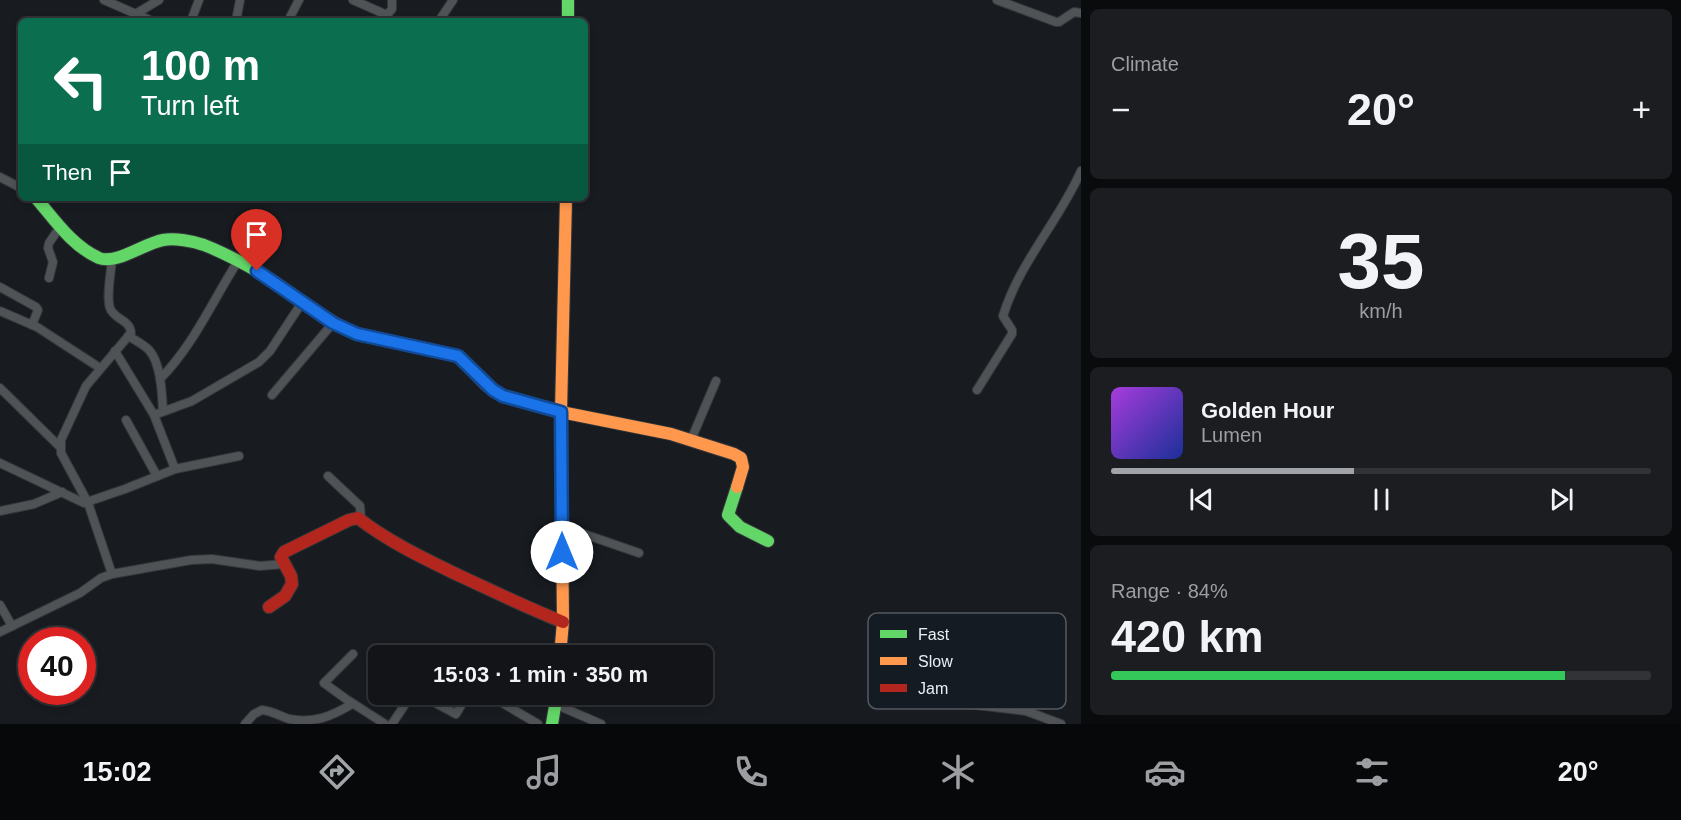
<!DOCTYPE html>
<html lang="en">
<head>
<meta charset="utf-8">
<style>
  body { margin:0; font-family:Helvetica,sans-serif; background:#1b1d21; color:#f1f3f6; height:100vh; display:flex; flex-direction:column; font-size:22px; white-space:nowrap }
  * { box-sizing:border-box; margin:0 }
  p { font-size:20px; color:#9c9ea2 }
  .icon { flex:none; width:33px; height:33px; fill:none; stroke:currentColor; stroke-width:2; stroke-linecap:round; stroke-linejoin:round }
  .map { position:relative; flex:1; overflow:hidden }
  .side { display:flex; flex-direction:column; gap:9px; padding:9px; background:#0a0b0d; width:600px }
  .side>* { flex:none }
  .hud { position:absolute; left:18px; top:18px; width:570px; height:183px; border-radius:9px; box-shadow:0 3px 9px #0003,0 0 0 2px #313337; background:#0b6e4f; color:#fff; overflow:hidden }
  .speed { position:absolute; left:18px; top:627px; display:flex; gap:12px; font-size:30px; font-weight:700; text-align:center }
  .speed>* { display:grid; place-content:center; width:78px; height:78px; border-radius:50%; background:#121418; box-shadow:0 3px 9px #0003,0 0 0 2px #313337; line-height:1 }
  .speed .limit { border:9px solid #d22; background:#fff; color:#111 }
  .pin { position:absolute; display:grid; place-items:center; width:51px; height:51px; color:#fff; margin:-62px -26px; border-radius:50% 50% 50% 0; rotate:-45deg; box-shadow:0 0 6px #0007 }
  .pin .icon { rotate:45deg }
  .me { position:absolute; width:66px; margin:-33px; rotate:0deg; stroke-linejoin:round; filter:drop-shadow(0 0 4px #0008) }
  .turn { display:flex; align-items:center; gap:21px; height:126px; padding:0 24px; font-size:27px }
  .turn .icon { width:78px; height:78px; stroke-width:2.5 }
  .turn b { display:block; font-size:42px; line-height:51px }
  .then { display:flex; align-items:center; height:57px; padding:0 24px; background:#0003; gap:12px; font-size:22px }
  .big { font-size:45px; font-weight:700; line-height:1.1 }
  .side .card { flex:1; display:flex; flex-direction:column; justify-content:center; gap:9px; min-width:0; padding:0 21px; border-radius:9px; background:#1b1d21 }
  .side .dial { align-items:center; gap:0 }
  .dial b { font-size:78px; line-height:1 }
  .song { display:flex; align-items:center; gap:18px }
  .cover { width:72px; height:72px; border-radius:9px; background:linear-gradient(135deg,hsl(280 70% 55%),hsl(230 70% 35%)) }
  .played { height:6px; border-radius:3px; background:linear-gradient(90deg,#a0a4a9 45%,#313337 45%) }
  .keys { display:flex; justify-content:space-around; direction:ltr }
  .heat { display:flex; justify-content:space-between; align-items:center; font-size:33px; direction:ltr }
  .charge { height:9px; border-radius:4px; background:linear-gradient(90deg,#34c759 84%,#313337 0) }
  .trip { position:absolute; left:368px; top:645px; width:345px; height:60px; border-radius:9px; background:#121418; box-shadow:0 3px 9px #0003,0 0 0 2px #313337; font-weight:700; line-height:60px; text-align:center }
  .menu { display:flex; height:96px; justify-content:space-around; align-items:center; background:#07080a; color:#9c9ea2 }
  .menu .icon { width:42px; height:42px }
  .menu .selected { color:#a0a4a9 }
  .menu b { font-size:27px; color:#f1f3f6 }
  main { display:flex; flex:1; min-height:0 }
  .map>svg:first-child { display:block }
  .lines { fill:none; stroke-linecap:round; stroke-linejoin:round }
  .street-casing { stroke:#35383b; stroke-width:10 }
  .fast-casing { stroke:#35383b; stroke-width:14 }
  .slow-casing { stroke:#35383b; stroke-width:14 }
  .jam-casing { stroke:#35383b; stroke-width:14 }
  .street { stroke:#505356; stroke-width:8 }
  .fast { stroke:#63d668; stroke-width:12 }
  .slow { stroke:#ff974d; stroke-width:12 }
  .jam { stroke:#b3261e; stroke-width:12 }
  .route-casing { stroke:#114b97; stroke-width:15 }
  .route { stroke:#1a73e8; stroke-width:10 }
  .key { fill:#141b23; stroke:#545a61; stroke-width:1.5 }
  .key-label { font-size:16px; fill:#e9eef3 }
</style>
</head>
<body>
<main>
<div class="map">
<svg width="1081" height="724" viewBox="0 0 1081 724">
  <rect width="100%" height="100%" fill="#181b20"/>
  <g class="lines">
    <!-- street casing -->
    <g class="street-casing">
      <g id="street">
        <polyline points="104,0 152,21"/>
        <polyline points="353,0 387,15 392,9 392,0"/>
        <polyline points="997,0 1056,22 1059,22 1074,12 1081,13"/>
        <polyline points="137,13 159,0"/>
        <polyline points="191,21 199,0"/>
        <polyline points="236,21 240,0"/>
        <polyline points="288,21 299,0"/>
        <polyline points="439,21 453,0"/>
        <polyline points="0,177 21,188"/>
        <path d="M112 260C111 272 106 297 110 308 114 320 130 319 131 333L86 386 61 440V453L88 503 112 574"/>
        <polyline points="49,278 53,262 48,248 49,243 60,227"/>
        <polyline points="0,287 36,307 38,310 32,325"/>
        <polyline points="0,311 37,327 100,368"/>
        <path d="M128 336C135 340 143 344 149 350 161 363 162 394 163 411"/>
        <polyline points="115,351 154,415 175,469"/>
        <path d="M160 379C193 346 213 300 238 261"/>
        <polyline points="0,388 60,447"/>
        <path d="M977 390 1012 334V330L1003 316C1019 263 1059 221 1081 171"/>
        <polyline points="272,395 333,323"/>
        <polyline points="154,415 192,401 259,362 270,351 303,301"/>
        <polyline points="126,420 157,476"/>
        <polyline points="691,440 716,381"/>
        <polyline points="0,463 84,503 125,489 175,469 239,456"/>
        <polyline points="328,476 360,506 361,519"/>
        <polyline points="0,511 34,504 62,492"/>
        <polyline points="562,528 581,533 639,553"/>
        <polyline points="0,605 12,626"/>
        <polyline points="0,632 80,593 101,578 112,574 191,560 212,559 260,566 284,564"/>
        <polyline points="353,654 324,683 346,699 385,724"/>
        <polyline points="908,677 976,705 1026,711 1061,724"/>
        <polyline points="419,694 456,714 468,694"/>
        <polyline points="487,694 538,724"/>
        <polyline points="557,705 601,724"/>
        <polyline points="1026,711 1028,655 1032,652 1048,647"/>
        <path d="M245 724 254 714 262 710C272 711 280 716 289 719 314 724 332 716 352 704"/>
        <polyline points="392,724 412,694"/>
      </g>
    </g>
    <!-- fast casing -->
    <g class="fast-casing">
      <g id="fast">
        <polyline points="568,0 568,21"/>
        <path d="M36 198C54 219 72 246 99 258 116 265 145 243 163 240 175 238 193 241 204 245 222 252 241 262 257 271 289 290 316 315 350 331"/>
        <polyline points="737,487 728,515 740,527 768,541"/>
        <polyline points="552,724 557,694"/>
      </g>
    </g>
    <!-- slow casing -->
    <g class="slow-casing">
      <g id="slow">
        <polyline points="350,331 357,334 458,356 486,385 503,396 561,412 671,434 734,454 741,458 743,467 737,487"/>
        <polyline points="560,656 563,622 561,412 566,198"/>
      </g>
    </g>
    <!-- jam casing -->
    <g class="jam-casing">
      <path id="jam" d="M269 607 285 596 292 584 291 576 281 557 284 552 349 520 358 518C389 542 423 558 458 575 493 591 527 608 563 622"/>
    </g>
    <!-- street -->
    <use href="#street" class="street"/>
    <!-- fast -->
    <use href="#fast" class="fast"/>
    <!-- slow -->
    <use href="#slow" class="slow"/>
    <!-- jam -->
    <use href="#jam" class="jam"/>
  </g>
  <g class="lines">
    <!-- route casing -->
    <g class="route-casing">
      <polyline id="route" points="257,271 333,323 357,334 458,356 493,390 503,396 561,412 562,552"/>
    </g>
    <!-- route -->
    <use href="#route" class="route"/>
  </g>
  <!-- legend -->
  <rect x="868" y="613" width="198" height="96" rx="9" class="key"/>
  <rect x="880" y="630" width="27" height="8" fill="#63d668"/>
  <rect x="880" y="657" width="27" height="8" fill="#ff974d"/>
  <rect x="880" y="684" width="27" height="8" fill="#b3261e"/>
  <g class="key-label">
    <text x="918" y="640">Fast</text>
    <text x="918" y="667">Slow</text>
    <text x="918" y="694">Jam</text>
  </g>
</svg>
<div class="speed"><div class="limit">40</div></div>
<div class="pin" style="left:257px;top:271px;background:#d93025"><svg class="icon" aria-label="arrive" viewBox="0 0 24 24"><path d="M6 21V4h12l-3 4 3 4H6"/></svg></div>
<svg class="me" style="left:562px;top:552px" viewBox="-20 -20 40 40"><circle r="19" fill="#fff"/><path d="M0-13L10 11 0 6-10 11z" fill="#1a73e8"/></svg>
<div class="trip">15:03 · 1 min · 350 m</div>
<div class="hud">
<div class="turn"><svg class="icon" aria-label="left" viewBox="0 0 24 24"><path d="M17 20v-9H6M10 6l-5 5 5 5"/></svg><div><b>100 m</b>Turn left</div></div>
<div class="then">Then<svg class="icon" aria-label="arrive" viewBox="0 0 24 24"><path d="M6 21V4h12l-3 4 3 4H6"/></svg></div>
</div>
</div>
<section class="side">
<div class="card"><p>Climate</p>
<div class="heat"><a>−</a><b class="big">20°</b><a>+</a></div>
</div>
<div class="card dial"><b>35</b><p>km/h</p></div>
<div class="card">
<div class="song"><i class="cover"></i><div><b>Golden Hour</b><p>Lumen</p></div></div>
<div class="played"></div>
<div class="keys"><svg class="icon" aria-label="previous" viewBox="0 0 24 24"><path d="M18 5L8 12l10 7zM5 5v14"/></svg><svg class="icon" aria-label="pause" viewBox="0 0 24 24"><path d="M8 5v14M16 5v14"/></svg><svg class="icon" aria-label="next" viewBox="0 0 24 24"><path d="M6 5l10 7-10 7zM19 5v14"/></svg></div>
</div>
<div class="card"><p>Range · 84%</p><b class="big">420 km</b><div class="charge"></div></div>
</section>
</main>
<nav class="menu">
<b>15:02</b>
<svg class="icon selected" aria-label="directions" viewBox="0 0 24 24"><path d="M12 3l9 9-9 9-9-9zM9 14v-3h6M13 9l2 2-2 2"/></svg>
<svg class="icon" aria-label="music" viewBox="0 0 24 24"><path d="M9 18V5l10-2v13"/><circle cx="6" cy="18" r="3"/><circle cx="16" cy="16" r="3"/></svg>
<svg class="icon" aria-label="phone" viewBox="0 0 24 24"><path d="M5 4h4l2 5-3 2q2 4 5 5l2-3 5 2v4C11 20 4 13 5 4z"/></svg>
<svg class="icon" aria-label="climate" viewBox="0 0 24 24"><path d="M12 3v18M4 7l16 10M4 17L20 7"/></svg>
<svg class="icon" aria-label="car" viewBox="0 0 24 24"><path d="M5 17H2v-5l4-1 3-4h7l3 4 3 1v5h-3M9 17h6M6 11h13"/><circle cx="7" cy="17" r="2"/><circle cx="17" cy="17" r="2"/></svg>
<svg class="icon" aria-label="filters" viewBox="0 0 24 24"><path d="M4 7h16M4 17h16"/><circle cx="9" cy="7" r="2"/><circle cx="15" cy="17" r="2"/></svg>
<b>20°</b>
</nav>
</body>
</html>
